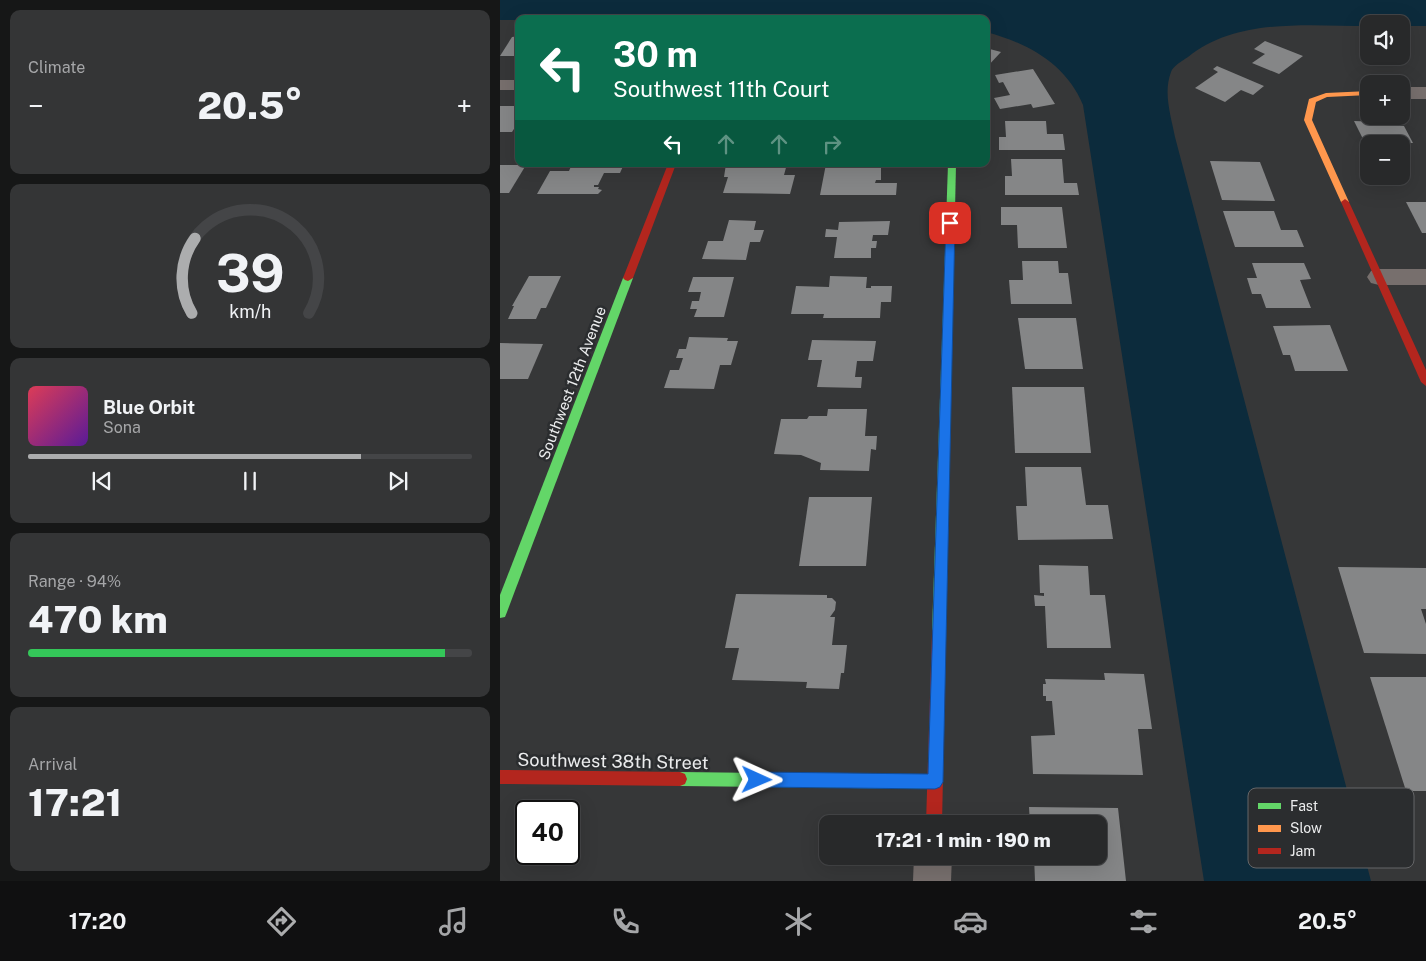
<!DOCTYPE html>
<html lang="en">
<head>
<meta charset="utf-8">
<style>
  body { margin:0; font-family:"Public Sans",sans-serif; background:#343536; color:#f1f3f6; height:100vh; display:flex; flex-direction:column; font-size:19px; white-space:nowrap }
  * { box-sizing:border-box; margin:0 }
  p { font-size:16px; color:#a5a6a8 }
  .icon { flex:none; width:28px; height:28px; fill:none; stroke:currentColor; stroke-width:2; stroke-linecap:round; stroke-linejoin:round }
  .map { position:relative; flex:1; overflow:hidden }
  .details { display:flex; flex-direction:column; gap:10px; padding:10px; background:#161717; width:500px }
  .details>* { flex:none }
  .top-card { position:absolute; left:15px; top:15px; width:475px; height:152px; border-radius:10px; box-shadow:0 5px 20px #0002,0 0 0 1px #444547; background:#0b6e4f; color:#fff; overflow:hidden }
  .buttons { position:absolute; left:860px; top:15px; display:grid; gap:10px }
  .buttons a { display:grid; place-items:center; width:50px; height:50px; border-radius:10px; background:#28292a; box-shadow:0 5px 20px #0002,0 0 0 1px #444547; font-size:25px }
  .speed { position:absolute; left:15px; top:800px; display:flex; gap:10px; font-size:25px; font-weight:700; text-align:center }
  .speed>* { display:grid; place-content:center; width:65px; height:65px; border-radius:50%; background:#28292a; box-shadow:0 5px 20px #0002,0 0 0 1px #444547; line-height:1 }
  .speed .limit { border:2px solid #111; border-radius:8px; background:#fff; color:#111 }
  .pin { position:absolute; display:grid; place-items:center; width:42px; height:42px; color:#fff; margin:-21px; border-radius:10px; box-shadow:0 2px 8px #0006 }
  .me { position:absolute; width:55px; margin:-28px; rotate:91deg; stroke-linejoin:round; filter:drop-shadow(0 0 4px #0008) }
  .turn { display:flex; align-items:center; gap:18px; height:105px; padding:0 15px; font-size:22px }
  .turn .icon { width:65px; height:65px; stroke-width:2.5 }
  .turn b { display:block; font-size:35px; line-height:42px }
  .lanes { display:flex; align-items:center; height:48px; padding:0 15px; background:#0003; justify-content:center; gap:25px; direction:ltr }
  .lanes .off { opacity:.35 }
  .big { font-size:38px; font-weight:800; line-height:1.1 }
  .details .tile { flex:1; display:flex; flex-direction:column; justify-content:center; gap:8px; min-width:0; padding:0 18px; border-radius:10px; background:#343536 }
  .details .dial { align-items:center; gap:0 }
  .dial svg { height:130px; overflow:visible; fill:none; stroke:#444547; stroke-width:7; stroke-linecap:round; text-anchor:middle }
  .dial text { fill:#f1f3f6; stroke:none }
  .song { display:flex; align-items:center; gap:15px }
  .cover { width:60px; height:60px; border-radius:8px; background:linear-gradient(135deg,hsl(350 70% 55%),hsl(270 70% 35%)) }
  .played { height:5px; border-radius:2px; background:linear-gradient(90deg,#acadae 75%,#444547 75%) }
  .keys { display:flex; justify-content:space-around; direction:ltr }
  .heat { display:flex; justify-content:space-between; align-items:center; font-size:28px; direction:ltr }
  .charge { height:8px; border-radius:4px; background:linear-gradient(90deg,#34c759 94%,#444547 0) }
  .trip { position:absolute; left:319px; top:815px; width:288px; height:50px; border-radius:10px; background:#28292a; box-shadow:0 5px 20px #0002,0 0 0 1px #444547; font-weight:800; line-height:50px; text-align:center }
  .dock { display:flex; height:80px; justify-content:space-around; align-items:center; background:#101011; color:#a5a6a8 }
  .dock .icon { width:35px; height:35px }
  .dock .selected { color:#acadae }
  .dock b { font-size:22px; color:#f1f3f6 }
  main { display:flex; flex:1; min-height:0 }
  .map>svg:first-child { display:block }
  .water { fill:#0c2b3c }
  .building { fill:#858687 }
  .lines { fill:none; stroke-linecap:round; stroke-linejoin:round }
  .street { fill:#776f6d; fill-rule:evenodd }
  .fast { fill:#63d668; fill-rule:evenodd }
  .slow { fill:#ff974d; fill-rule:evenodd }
  .jam { fill:#b3261e; fill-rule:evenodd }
  .route { fill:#1a73e8; stroke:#114b97 }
  .labels { text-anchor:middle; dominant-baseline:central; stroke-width:5; stroke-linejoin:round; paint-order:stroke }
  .street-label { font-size:15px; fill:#ebeced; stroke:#2b2d2f }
  .near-street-label { font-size:18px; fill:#ebeced; stroke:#2b2d2f }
  .key { fill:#2b2d2f; stroke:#656668; stroke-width:1 }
  .key-label { font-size:14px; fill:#ebeced }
</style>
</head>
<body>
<main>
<section class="details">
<div class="tile"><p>Climate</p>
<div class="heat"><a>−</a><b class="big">20.5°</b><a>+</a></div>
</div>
<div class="tile dial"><svg viewBox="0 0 100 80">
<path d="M14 69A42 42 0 1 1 86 69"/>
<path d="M14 69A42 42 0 0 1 16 23" stroke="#acadae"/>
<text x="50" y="56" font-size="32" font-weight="700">39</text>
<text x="50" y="72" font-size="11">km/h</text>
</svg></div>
<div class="tile">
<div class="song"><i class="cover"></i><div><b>Blue Orbit</b><p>Sona</p></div></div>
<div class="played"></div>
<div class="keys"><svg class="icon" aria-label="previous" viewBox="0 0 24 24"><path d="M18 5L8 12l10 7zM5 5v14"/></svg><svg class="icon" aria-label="pause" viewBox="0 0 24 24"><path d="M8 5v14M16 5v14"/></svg><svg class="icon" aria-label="next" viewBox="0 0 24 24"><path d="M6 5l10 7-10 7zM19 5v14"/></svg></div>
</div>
<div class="tile"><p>Range · 94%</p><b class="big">470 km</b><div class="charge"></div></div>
<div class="tile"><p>Arrival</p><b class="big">17:21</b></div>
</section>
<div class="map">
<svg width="926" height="881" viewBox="0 0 926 881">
  <rect width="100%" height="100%" fill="#363738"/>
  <!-- water -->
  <path class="water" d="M0 0H926V26H901V24H869V26C810 26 737 17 688 57 682 61 673 66 671 72 663 93 671 116 675 137L871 881H704L583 105C566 64 528 43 486 32V19L0 20Z"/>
  <!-- building -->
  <g class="building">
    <polygon points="19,36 19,56 0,56 12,37"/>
    <polygon points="765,41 803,56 779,74 752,63 765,54 754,49"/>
    <polygon points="486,48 501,52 486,68"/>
    <polygon points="717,66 764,86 753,95 741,90 725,102 695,88 718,72 713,69"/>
    <polygon points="533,69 555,104 533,108 531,104 500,109 494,98 510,95 503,82 499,83 495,75"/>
    <polygon points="0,106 19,106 16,111 19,111 19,121 12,132 0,132"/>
    <polygon points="505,121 546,121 547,134 563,134 565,150 499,150 499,137 506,137"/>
    <polygon points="854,121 882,122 884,126 904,126 913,143 869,144 869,147 867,147"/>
    <polygon points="511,159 562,159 564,183 577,183 579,195 505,195 505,176 512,176"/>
    <polygon points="710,161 760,162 775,201 722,200"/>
    <polygon points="72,164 124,164 120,173 104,173 98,185 94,185 94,187 99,187 98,189 102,190 98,194 37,194 50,171 69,171"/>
    <polygon points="226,164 287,164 284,175 295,175 290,194 223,193 228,177 224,177"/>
    <polygon points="326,164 381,164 381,180 376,180 375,183 397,183 396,195 320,195"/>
    <polygon points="0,165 26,165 9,193 0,193"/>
    <polygon points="906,202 926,202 926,233 922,233"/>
    <polygon points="501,207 562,207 567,248 518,248 517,225 501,225"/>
    <polygon points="723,211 774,211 781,230 797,230 804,247 735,247"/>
    <polygon points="229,220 256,221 254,230 264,230 260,242 250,242 246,260 202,259 208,241 223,241"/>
    <polygon points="390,221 388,235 373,235 372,241 377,241 376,248 371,248 371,258 334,258 337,237 325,237 326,229 338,230 339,222"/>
    <polygon points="522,261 558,261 559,273 568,273 572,304 511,304 509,280 523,280"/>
    <polygon points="752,263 804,263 811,279 800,280 811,308 766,308 761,294 752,294 747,278 757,278"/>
    <polygon points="29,276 61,276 46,308 41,308 36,319 8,319 14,306 12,306"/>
    <polygon points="330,276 367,277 366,288 371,288 371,286 392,286 391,302 381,302 380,318 323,318 324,314 291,314 296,286 329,287"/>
    <polygon points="193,277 234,277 224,317 194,317 197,309 190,309 192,301 199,301 201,292 188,292"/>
    <polygon points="518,318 576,318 583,369 525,369"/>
    <polygon points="830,325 848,371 795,371 790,355 783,355 773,326"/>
    <polygon points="189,337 228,338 227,341 238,341 231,365 220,365 214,389 164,388 170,370 179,370 183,358 176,358 179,349 186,349"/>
    <polygon points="312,340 376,341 373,361 357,361 355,377 362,377 361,388 317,387 322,360 308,360"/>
    <polygon points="0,343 43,344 28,379 0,379"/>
    <polygon points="512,387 584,387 591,453 515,453"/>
    <polygon points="328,409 367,409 365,436 377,436 376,450 371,449 369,471 320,470 321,463 301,455 274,454 281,419 307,419 309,416 327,416"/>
    <polygon points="525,467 581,467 586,505 608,505 613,539 518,540 516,506 527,506"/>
    <polygon points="309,497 372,497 366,566 299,566"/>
    <polygon points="539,565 588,566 590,595 605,595 611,648 547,648 545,606 535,606 534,595 544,596 544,593 540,593"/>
    <polygon points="838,567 926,568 926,609 921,609 926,624 926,654 864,653"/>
    <polygon points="236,594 327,595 327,598 332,598 336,602 335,610 330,617 335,617 332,645 347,645 344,673 341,673 339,689 306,688 307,682 232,680 239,648 225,648"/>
    <polygon points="604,673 644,674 652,729 638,729 643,775 533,774 531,736 555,735 552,701 546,701 546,696 543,696 543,684 546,684 545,679 605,680"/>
    <polygon points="870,677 926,677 926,791 906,791"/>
    <polygon points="529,807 618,808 626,881 535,881 534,856 598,856 598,824 530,824"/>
  </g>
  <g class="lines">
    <!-- street -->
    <g class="street">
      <rect x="0" y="80" width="19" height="10"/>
      <rect x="901" y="87" width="25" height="12"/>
      <polygon points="879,269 926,269 926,285 879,285 871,283 867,277 871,271"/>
      <polygon points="414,856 452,856 451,881 413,881"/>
    </g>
    <!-- fast -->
    <g class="fast">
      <polygon points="448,164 456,164 446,631 444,636 439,638 434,636 432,631"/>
      <polygon points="128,275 133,278 7,612 5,617 0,618 0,595 123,278"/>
      <polygon points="180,772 435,775 440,777 442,782 440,787 435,789 180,786 175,784 173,779 175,774"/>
    </g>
    <!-- slow -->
    <polygon class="slow" points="869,91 869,95 827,97 816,102 812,120 849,202 845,205 841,202 804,120 809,99 826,93"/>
    <!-- jam -->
    <g class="jam">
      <polygon points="168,164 176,164 133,278 128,281 125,280 123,278"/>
      <polygon points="845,199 849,202 926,370 926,386 921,382 841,202"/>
      <polygon points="439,624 444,626 446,631 442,824 426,824 432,631 434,626"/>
      <polygon points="0,770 180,772 185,774 187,779 185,784 180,786 0,784"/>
    </g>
  </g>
  <!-- route -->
  <polygon class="route" points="450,220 455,223 443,782 440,787 435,789 257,787 252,785 249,780 252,774 257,772 428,774 446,223"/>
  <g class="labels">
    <!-- street labels -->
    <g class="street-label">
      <text transform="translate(72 383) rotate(-69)">Southwest 12th Avenue</text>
    </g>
    <!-- near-street labels -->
    <g class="near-street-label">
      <text transform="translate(113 761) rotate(1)">Southwest 38th Street</text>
    </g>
  </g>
  <!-- legend -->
  <rect x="748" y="788" width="166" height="80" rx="8" class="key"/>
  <rect x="758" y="803" width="23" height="6" fill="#63d668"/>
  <rect x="758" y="825" width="23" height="7" fill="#ff974d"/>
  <rect x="758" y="848" width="23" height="6" fill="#b3261e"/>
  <g class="key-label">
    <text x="790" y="811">Fast</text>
    <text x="790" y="833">Slow</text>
    <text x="790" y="856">Jam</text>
  </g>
</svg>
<div class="buttons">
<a><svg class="icon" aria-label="sound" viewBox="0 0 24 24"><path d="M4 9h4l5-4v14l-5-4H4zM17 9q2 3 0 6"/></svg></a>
<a>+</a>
<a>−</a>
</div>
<div class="speed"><div class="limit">40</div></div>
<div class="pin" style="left:450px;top:223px;background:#d93025"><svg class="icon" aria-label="arrive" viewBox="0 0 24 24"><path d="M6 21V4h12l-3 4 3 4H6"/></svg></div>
<svg class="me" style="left:257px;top:780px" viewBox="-20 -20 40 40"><path d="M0-17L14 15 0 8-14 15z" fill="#1a73e8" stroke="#fff" stroke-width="4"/></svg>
<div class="trip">17:21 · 1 min · 190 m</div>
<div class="top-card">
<div class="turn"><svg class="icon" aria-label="left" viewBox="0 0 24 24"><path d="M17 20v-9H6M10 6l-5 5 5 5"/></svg><div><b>30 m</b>Southwest 11th Court</div></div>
<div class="lanes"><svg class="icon" aria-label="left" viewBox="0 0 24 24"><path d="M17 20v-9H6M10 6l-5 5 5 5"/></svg><svg class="icon off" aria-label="ahead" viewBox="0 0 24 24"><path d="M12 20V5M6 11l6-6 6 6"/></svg><svg class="icon off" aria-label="ahead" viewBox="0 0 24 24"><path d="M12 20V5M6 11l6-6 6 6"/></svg><svg class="icon off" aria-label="right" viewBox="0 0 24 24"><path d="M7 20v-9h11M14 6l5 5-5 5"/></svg></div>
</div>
</div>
</main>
<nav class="dock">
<b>17:20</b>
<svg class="icon selected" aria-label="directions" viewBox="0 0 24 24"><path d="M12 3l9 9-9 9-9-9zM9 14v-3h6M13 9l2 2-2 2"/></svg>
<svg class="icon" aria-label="music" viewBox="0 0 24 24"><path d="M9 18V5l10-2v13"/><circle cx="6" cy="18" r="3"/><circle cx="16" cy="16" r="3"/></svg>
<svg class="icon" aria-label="phone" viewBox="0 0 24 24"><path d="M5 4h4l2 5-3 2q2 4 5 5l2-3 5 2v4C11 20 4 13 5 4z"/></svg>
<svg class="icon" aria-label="climate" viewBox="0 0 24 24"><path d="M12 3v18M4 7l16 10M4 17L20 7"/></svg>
<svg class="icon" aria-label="car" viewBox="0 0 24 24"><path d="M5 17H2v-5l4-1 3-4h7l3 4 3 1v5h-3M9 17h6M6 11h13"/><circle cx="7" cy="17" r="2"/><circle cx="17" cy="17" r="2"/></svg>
<svg class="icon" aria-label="filters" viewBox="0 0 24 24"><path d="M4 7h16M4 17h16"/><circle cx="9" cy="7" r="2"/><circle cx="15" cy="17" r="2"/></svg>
<b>20.5°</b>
</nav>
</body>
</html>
